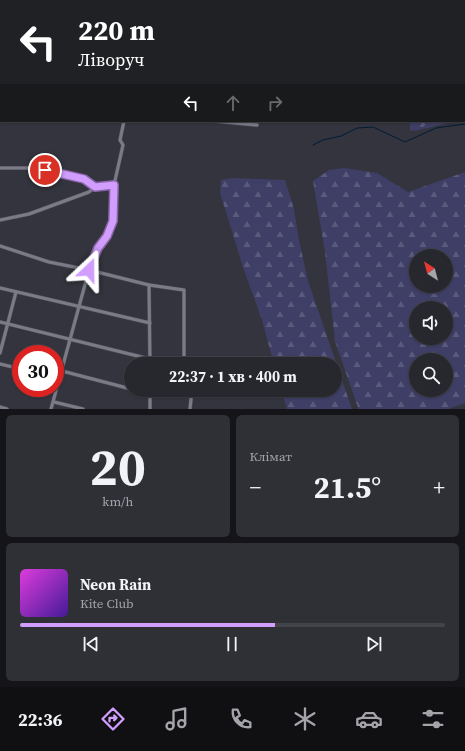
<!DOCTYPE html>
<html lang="uk">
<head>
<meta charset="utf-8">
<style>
  body { margin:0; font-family:"Source Serif 4",serif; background:#2f2f36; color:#f1f3f6; height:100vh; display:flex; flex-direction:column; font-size:15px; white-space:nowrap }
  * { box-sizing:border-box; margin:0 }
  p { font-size:13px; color:#a4a5aa }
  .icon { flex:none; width:22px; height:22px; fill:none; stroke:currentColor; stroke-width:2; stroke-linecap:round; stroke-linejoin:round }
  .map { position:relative; height:409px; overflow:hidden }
  .panel { display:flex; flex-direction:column; gap:6px; padding:6px; background:#151519; flex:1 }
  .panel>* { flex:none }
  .top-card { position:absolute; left:0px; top:0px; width:465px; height:122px; box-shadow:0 1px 3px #0004,0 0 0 1px #43444a; background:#202124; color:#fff; overflow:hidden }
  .needle { width:26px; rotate:324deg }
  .tools { position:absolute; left:409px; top:249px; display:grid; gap:8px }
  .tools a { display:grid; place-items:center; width:44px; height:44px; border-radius:50%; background:#27272e; box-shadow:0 1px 3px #0004,0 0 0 1px #43444a; font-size:20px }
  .speed { position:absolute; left:12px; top:345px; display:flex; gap:8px; font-size:20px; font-weight:700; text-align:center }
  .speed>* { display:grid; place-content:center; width:52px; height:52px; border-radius:50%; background:#27272e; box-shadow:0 1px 3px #0004,0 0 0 1px #43444a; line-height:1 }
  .speed .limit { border:6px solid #d22; background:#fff; color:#111 }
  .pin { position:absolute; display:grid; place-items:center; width:34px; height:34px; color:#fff; margin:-17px; border:2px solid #fff; border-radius:50%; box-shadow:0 1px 4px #0007 }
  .me { position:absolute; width:44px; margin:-22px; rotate:23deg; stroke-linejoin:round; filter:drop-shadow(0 0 3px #0008) }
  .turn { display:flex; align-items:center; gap:14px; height:84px; padding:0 12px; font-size:18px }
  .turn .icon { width:52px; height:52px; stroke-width:2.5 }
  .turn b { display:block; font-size:28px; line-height:34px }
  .lanes { display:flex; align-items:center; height:38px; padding:0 12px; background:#0003; justify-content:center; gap:20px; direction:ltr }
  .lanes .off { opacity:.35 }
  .big { font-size:30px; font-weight:700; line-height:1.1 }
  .panel .card { flex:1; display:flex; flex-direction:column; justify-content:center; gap:6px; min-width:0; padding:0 14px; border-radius:6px; background:#2f2f36 }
  .panel .dial { align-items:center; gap:0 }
  .dial b { font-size:52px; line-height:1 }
  .song { display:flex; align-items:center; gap:12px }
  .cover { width:48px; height:48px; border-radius:6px; background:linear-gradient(135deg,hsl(300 70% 55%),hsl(260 70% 35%)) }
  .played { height:4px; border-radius:2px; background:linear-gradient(90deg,#d19dfe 60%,#43444a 60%) }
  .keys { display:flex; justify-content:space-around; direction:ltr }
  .heat { display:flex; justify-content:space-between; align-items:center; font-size:22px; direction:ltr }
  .panel .tiles { flex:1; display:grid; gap:6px; grid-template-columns:1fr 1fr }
  .card:last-child { grid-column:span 2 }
  .trip { position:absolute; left:124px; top:357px; width:218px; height:40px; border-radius:20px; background:#27272e; box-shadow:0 1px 3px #0004,0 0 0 1px #43444a; font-weight:700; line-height:40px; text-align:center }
  .tab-bar { display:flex; height:64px; justify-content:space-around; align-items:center; background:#101012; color:#a4a5aa }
  .tab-bar .icon { width:28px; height:28px }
  .tab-bar .active { color:#d19dfe }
  .tab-bar b { font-size:18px; color:#f1f3f6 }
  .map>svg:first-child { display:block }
  .grass { fill:#3e3e66 }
  .forest { fill:url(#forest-firs); fill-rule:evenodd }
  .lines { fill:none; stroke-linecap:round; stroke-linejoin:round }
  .stream { stroke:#011b32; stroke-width:1 }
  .minor-casing { stroke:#52535c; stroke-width:4 }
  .minor { stroke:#7b7b87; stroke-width:3 }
  .route-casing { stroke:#8866a5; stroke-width:10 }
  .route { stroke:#d19dfe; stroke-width:7 }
</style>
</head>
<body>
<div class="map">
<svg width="465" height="409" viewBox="0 0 465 409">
  <defs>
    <pattern id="forest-firs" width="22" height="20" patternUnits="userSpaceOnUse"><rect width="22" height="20" fill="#3e3e66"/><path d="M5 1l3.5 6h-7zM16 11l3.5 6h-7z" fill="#5a5a7c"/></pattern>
  </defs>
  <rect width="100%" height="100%" fill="#34343e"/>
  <!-- grass -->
  <polygon class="grass" points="431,121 456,121 419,130"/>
  <!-- forest -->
  <g class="forest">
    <polygon points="352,0 465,0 465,15 464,1"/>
    <polygon points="410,121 431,121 419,130 410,131"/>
    <path d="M344 168 377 173 408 192 465 172V403L448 409H359L357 405 335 341 325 252 313 181 329 170ZM416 256H446V286H416ZM416 308H446V338H416ZM416 360H446V390H416Z"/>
    <polygon points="233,178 285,180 294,209 299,240 308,281 352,409 287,409 281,390 335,390 335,364 274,364 262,320 244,270 220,193 221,180"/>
  </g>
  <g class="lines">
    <!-- stream -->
    <polyline class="stream" points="313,145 323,140 341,136 357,128 373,127 405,142 436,128 465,124"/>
    <!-- minor casing -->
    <g class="minor-casing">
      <g id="minor">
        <polyline points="191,0 192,1"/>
        <polyline points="31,1 31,0"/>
        <polyline points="146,1 146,0"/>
        <polyline points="187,1 187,0"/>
        <polyline points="0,4 1,4"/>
        <polyline points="0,20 1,19"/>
        <polyline points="0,44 1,44"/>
        <polyline points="0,82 1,83"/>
        <polyline points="0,112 1,112"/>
        <polyline points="214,121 257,125"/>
        <polyline points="0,168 32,168 84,179 95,187"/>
        <polyline points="0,220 29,214 89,192 95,187 114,185"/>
        <polyline points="0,246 49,262 89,270 149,285 184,290 184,364"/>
        <polyline points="149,285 150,364"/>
        <polyline points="0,288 150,323"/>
        <polyline points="0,322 170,364"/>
        <polyline points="0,353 16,292"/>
        <polyline points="0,364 21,369"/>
        <polyline points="62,371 131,389"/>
        <polyline points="134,390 150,394"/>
        <polyline points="54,402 83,409"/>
        <polyline points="0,407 7,409"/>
        <polyline points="51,409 89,270 98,248 107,236 113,221 114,185 123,145 120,140 124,121"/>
        <polyline points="150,409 150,390"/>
        <polyline points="190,409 192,390"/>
      </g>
    </g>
    <!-- minor -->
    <use href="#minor" class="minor"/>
  </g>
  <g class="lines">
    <!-- route casing -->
    <g class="route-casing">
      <polyline id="route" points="45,170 84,179 95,187 114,185 113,221 107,236 98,248 89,270"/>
    </g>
    <!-- route -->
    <use href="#route" class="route"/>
  </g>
</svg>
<div class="tools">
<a><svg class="needle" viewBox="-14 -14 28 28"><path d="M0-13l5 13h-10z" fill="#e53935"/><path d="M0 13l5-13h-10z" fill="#a4a5aa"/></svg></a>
<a><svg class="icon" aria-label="sound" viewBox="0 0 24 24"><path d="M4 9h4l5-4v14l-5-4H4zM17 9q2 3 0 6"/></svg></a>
<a><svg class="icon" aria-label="search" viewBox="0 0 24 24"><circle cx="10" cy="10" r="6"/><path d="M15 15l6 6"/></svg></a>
</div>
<div class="speed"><div class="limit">30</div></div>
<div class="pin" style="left:45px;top:170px;background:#d93025"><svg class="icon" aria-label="arrive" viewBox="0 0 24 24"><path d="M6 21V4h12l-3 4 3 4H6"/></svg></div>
<svg class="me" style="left:89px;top:270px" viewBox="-20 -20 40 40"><path d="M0-17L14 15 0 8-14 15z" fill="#d19dfe" stroke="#fff" stroke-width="4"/></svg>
<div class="trip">22:37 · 1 хв · 400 m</div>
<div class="top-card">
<div class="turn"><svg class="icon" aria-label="left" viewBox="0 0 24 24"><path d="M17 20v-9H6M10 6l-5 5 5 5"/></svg><div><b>220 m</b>Ліворуч</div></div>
<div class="lanes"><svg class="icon" aria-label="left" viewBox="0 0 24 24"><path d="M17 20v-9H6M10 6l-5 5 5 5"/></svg><svg class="icon off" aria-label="ahead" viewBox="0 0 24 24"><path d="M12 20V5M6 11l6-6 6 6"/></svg><svg class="icon off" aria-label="right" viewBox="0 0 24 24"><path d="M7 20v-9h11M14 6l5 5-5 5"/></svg></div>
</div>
</div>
<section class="panel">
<div class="tiles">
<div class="card dial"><b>20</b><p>km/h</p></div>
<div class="card"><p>Клімат</p>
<div class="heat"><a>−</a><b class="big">21.5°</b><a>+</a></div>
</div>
<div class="card">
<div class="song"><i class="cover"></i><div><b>Neon Rain</b><p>Kite Club</p></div></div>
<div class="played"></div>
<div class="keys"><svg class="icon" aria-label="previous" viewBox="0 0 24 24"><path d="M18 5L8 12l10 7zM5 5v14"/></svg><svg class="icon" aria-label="pause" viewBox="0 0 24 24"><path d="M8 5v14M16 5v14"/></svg><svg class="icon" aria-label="next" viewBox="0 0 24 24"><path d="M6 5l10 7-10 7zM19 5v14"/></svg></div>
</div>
</div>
</section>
<nav class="tab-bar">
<b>22:36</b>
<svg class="icon active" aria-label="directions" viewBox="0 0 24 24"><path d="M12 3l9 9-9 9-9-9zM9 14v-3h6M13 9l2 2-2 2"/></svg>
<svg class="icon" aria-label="music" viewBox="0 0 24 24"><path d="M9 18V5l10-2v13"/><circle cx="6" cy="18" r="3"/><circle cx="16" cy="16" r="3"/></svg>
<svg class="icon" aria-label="phone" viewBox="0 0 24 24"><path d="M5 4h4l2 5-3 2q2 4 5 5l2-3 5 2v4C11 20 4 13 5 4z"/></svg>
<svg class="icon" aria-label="climate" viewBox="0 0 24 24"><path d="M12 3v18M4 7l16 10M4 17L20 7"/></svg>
<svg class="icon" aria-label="car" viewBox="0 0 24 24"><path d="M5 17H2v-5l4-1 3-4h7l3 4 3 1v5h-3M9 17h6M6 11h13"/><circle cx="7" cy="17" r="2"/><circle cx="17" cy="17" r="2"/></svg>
<svg class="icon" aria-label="filters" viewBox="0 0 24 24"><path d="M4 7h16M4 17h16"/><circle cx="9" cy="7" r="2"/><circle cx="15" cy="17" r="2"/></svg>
</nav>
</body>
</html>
